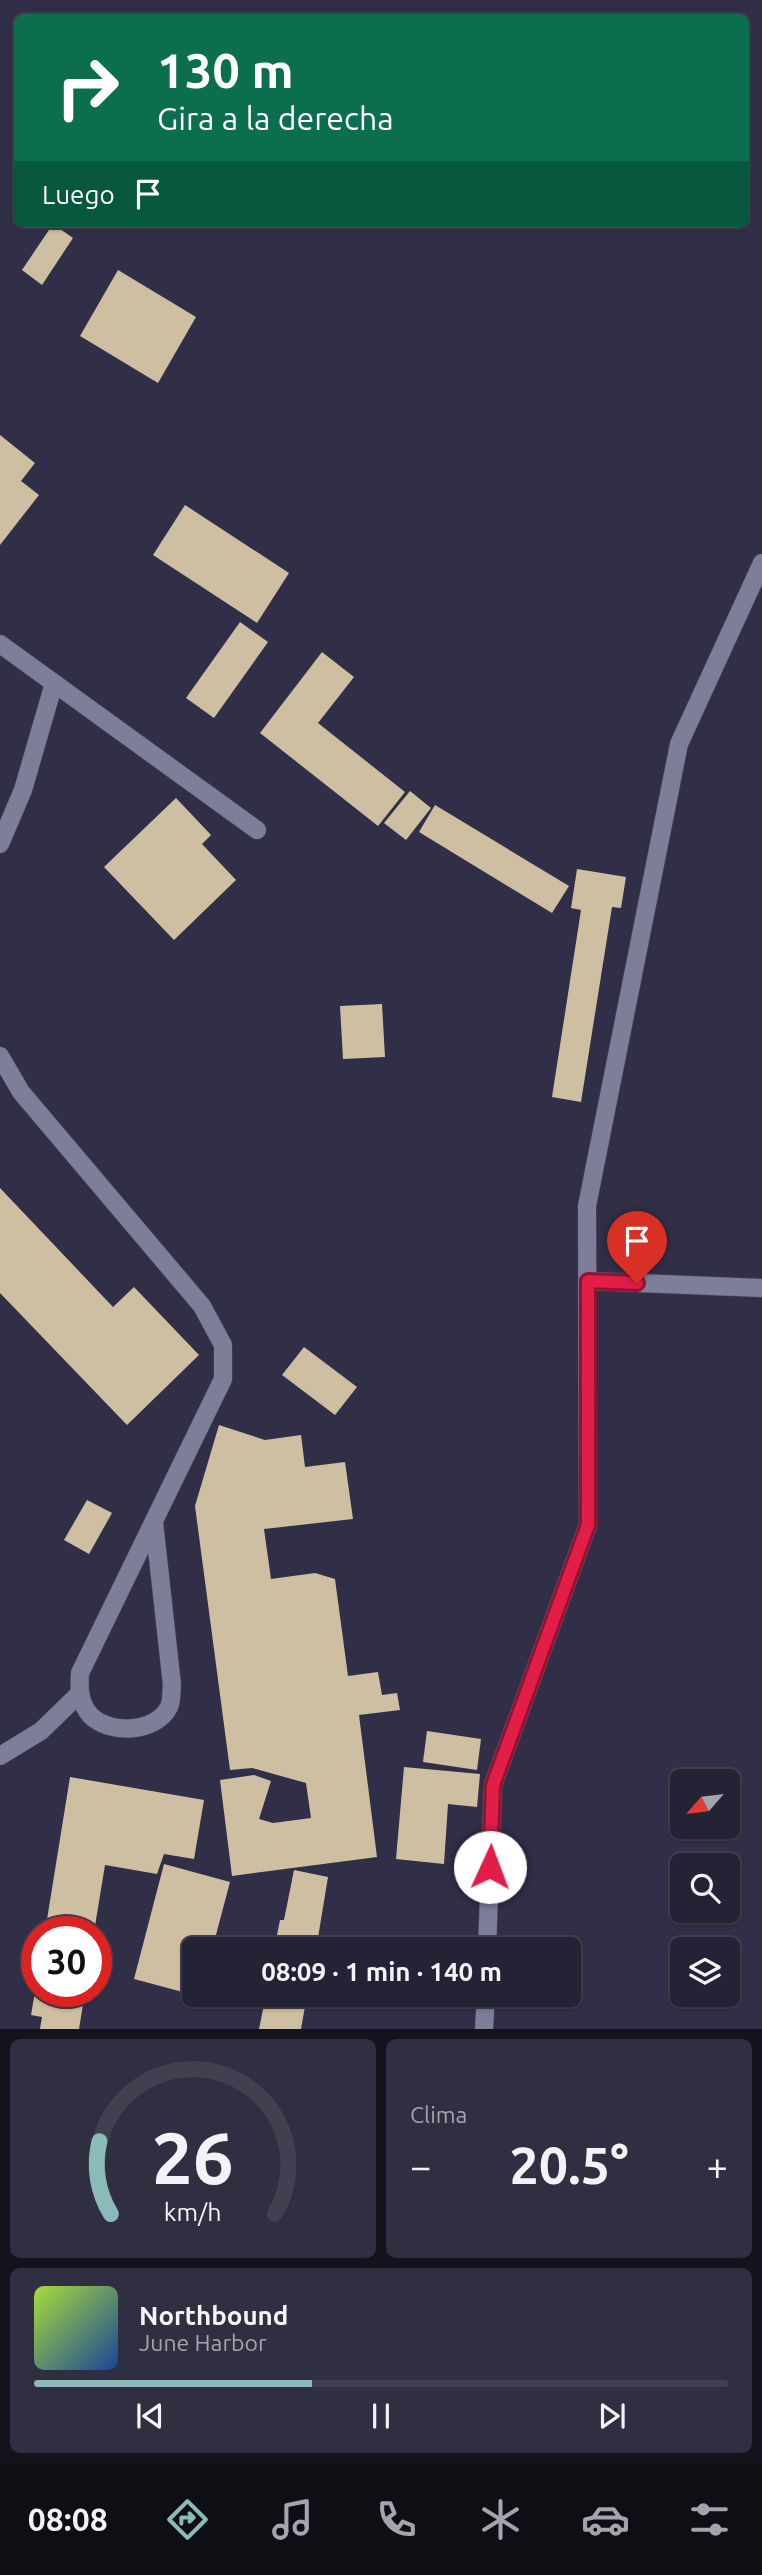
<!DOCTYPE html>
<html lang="es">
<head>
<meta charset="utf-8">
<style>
  body { margin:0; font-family:Ubuntu,sans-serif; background:#302f41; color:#f1f3f6; height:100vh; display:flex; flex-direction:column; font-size:26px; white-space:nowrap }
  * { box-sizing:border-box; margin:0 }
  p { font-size:23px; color:#a3a4ad }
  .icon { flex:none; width:38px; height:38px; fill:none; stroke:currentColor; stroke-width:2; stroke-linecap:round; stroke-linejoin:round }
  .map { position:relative; height:2029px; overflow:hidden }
  .panel { display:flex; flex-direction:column; gap:10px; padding:10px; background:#14131d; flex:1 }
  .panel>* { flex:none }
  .top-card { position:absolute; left:14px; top:14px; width:735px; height:214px; border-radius:10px; box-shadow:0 2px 5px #0004,0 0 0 2px #414050; background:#0b6e4f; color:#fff; overflow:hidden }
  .needle { width:46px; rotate:242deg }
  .buttons { position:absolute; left:670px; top:1769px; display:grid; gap:14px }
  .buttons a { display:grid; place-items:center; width:70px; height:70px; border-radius:10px; background:#242335; box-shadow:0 2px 5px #0004,0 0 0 2px #414050; font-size:35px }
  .speed { position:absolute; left:21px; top:1916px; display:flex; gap:14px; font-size:35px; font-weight:700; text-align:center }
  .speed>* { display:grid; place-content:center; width:91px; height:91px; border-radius:50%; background:#242335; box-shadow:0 2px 5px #0004,0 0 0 2px #414050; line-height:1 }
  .speed .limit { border:10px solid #d22; background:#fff; color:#111 }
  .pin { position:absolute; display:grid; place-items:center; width:60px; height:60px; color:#fff; margin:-72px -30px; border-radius:50% 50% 50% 0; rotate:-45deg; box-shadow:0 0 7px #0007 }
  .pin .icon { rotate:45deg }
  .me { position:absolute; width:77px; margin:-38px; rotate:2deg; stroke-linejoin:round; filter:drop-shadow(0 0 5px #0008) }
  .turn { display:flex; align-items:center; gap:24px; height:147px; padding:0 28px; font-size:32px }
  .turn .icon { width:91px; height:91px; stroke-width:2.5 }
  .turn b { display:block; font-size:49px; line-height:60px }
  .then { display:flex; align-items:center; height:66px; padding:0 28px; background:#0003; gap:14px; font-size:26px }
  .big { font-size:52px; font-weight:700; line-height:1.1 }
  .panel .card { flex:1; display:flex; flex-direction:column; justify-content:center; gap:10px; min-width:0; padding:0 24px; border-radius:10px; background:#302f41 }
  .panel .dial { align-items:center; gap:0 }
  .dial svg { height:182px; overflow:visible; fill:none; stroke:#414050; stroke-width:7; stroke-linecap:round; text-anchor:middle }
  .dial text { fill:#f1f3f6; stroke:none }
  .song { display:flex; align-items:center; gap:21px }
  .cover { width:84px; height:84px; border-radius:10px; background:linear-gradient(135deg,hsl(80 70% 55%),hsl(220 70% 35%)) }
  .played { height:7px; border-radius:4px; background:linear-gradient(90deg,#8bbbb9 40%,#414050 40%) }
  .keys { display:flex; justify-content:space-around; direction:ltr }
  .heat { display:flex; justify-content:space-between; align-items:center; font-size:38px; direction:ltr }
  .panel .tiles { flex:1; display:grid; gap:10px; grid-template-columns:1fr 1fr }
  .card:last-child { grid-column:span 2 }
  .trip { position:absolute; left:182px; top:1937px; width:399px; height:70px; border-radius:10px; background:#242335; box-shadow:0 2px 5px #0004,0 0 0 2px #414050; font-weight:700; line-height:70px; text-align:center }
  .dock { display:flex; height:112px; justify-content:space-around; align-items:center; background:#0e0e15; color:#a3a4ad }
  .dock .icon { width:49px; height:49px }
  .dock .on { color:#8bbbb9 }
  .dock b { font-size:32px; color:#f1f3f6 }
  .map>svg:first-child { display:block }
  .building { fill:#cfbfa2 }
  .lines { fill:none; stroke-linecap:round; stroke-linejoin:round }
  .service-casing { stroke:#4d4b60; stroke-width:19 }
  .minor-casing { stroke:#4d4b60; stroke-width:19 }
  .service { stroke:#7e7d9a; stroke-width:18 }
  .minor { stroke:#7e7d9a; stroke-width:18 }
  .route-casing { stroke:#92132f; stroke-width:18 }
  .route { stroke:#e11d48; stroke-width:12 }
</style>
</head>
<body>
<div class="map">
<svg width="762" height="2029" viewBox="0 0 762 2029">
  <rect width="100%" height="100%" fill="#302f47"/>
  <!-- building -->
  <g class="building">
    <polygon points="53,224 73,238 42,285 22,270"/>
    <polygon points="118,270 196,317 158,383 80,336"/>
    <polygon points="0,435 35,463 21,481 39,495 0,545"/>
    <polygon points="185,505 289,573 257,623 153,555"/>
    <polygon points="240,622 268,642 214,718 186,698"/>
    <polygon points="322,652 354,677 318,723 405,792 378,826 260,733"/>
    <polygon points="410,791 431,808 406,840 384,823"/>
    <polygon points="176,798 211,835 202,844 236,880 174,940 104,867"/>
    <polygon points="435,805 569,886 552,913 419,832"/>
    <polygon points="577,869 626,877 621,908 612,907 581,1102 552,1097 581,910 571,908"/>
    <polygon points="382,1004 385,1057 343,1059 340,1006"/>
    <polygon points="0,1188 113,1307 134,1287 199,1355 127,1425 0,1293"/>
    <polygon points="304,1347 357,1387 335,1415 282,1375"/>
    <polygon points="219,1425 265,1440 301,1435 305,1467 345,1462 353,1519 264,1529 271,1579 315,1573 335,1579 348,1676 378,1672 382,1695 397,1693 400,1710 359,1715 377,1857 232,1876 220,1780 254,1775 271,1781 259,1819 273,1823 311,1818 306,1783 252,1768 230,1770 195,1506"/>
    <polygon points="87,1500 112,1513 89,1554 64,1540"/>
    <polygon points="427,1731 481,1739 477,1770 423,1762"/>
    <polygon points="404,1767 480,1774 477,1807 448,1804 444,1864 396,1859"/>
    <polygon points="70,1777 204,1800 194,1859 164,1854 157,1874 105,1865 94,1932 45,1932"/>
    <polygon points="164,1864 230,1882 212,1950 194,1950 194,1995 134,1979"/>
    <polygon points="294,1870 328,1877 316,1950 274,1950 280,1920 284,1920"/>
    <polygon points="35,1992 85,1992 79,2029 40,2029 42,2017 31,2015"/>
    <polygon points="266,1995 307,1995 301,2029 259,2029"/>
  </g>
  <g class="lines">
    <!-- service casing -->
    <g class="service-casing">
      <g id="service">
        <polyline points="0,644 257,830"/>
        <polyline points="0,844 23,790 54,683"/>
        <path d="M0 1056 21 1092 202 1306 223 1345V1379L80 1673C79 1688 79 1702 90 1715 109 1735 156 1733 169 1707 172 1701 171 1691 172 1685L154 1522"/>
        <polyline points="588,1281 762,1288"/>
        <polyline points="0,1756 41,1731 79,1694"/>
      </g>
    </g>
    <!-- minor casing -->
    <g class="minor-casing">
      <g id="minor">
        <polyline points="487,1950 493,1785 588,1525 587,1206 679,744 762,563"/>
        <polyline points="484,2029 486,1995"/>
      </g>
    </g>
    <!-- service -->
    <use href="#service" class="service"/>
    <!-- minor -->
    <use href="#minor" class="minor"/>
  </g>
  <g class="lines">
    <!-- route casing -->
    <g class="route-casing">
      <polyline id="route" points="490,1867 493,1785 588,1525 588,1281 637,1283"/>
    </g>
    <!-- route -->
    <use href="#route" class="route"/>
  </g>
</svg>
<div class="buttons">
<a><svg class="needle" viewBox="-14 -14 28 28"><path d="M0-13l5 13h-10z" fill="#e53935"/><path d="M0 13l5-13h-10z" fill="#a3a4ad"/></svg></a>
<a><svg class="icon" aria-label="search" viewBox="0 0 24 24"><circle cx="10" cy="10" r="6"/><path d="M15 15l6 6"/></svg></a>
<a><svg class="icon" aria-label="layers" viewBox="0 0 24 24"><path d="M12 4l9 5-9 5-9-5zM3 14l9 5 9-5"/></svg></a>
</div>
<div class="speed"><div class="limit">30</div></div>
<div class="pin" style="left:637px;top:1283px;background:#d93025"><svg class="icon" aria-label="arrive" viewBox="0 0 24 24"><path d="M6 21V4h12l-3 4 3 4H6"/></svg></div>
<svg class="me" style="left:490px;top:1867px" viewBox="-20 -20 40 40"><circle r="19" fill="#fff"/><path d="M0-13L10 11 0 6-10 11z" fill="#e11d48"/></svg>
<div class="trip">08:09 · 1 min · 140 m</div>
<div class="top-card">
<div class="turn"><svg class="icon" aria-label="right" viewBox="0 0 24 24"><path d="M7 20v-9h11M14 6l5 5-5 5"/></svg><div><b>130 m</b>Gira a la derecha</div></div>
<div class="then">Luego<svg class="icon" aria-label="arrive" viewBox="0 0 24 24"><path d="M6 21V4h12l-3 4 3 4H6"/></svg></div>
</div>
</div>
<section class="panel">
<div class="tiles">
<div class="card dial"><svg viewBox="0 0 100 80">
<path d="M14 69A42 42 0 1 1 86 69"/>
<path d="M14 69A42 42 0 0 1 9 37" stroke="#8bbbb9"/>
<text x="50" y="56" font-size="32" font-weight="700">26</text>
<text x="50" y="72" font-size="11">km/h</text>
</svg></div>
<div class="card"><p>Clima</p>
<div class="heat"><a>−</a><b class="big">20.5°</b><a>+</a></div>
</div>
<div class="card">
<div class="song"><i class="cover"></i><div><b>Northbound</b><p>June Harbor</p></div></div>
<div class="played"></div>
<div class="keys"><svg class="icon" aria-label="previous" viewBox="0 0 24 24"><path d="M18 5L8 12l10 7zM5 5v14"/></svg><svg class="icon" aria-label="pause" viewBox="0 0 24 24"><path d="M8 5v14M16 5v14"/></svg><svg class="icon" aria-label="next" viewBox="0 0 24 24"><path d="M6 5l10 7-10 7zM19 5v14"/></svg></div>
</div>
</div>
</section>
<nav class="dock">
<b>08:08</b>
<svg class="icon on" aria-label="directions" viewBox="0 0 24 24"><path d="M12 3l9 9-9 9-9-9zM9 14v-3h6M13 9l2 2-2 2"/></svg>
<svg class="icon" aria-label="music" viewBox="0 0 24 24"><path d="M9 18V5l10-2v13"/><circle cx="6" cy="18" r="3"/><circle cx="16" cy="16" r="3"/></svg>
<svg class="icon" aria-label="phone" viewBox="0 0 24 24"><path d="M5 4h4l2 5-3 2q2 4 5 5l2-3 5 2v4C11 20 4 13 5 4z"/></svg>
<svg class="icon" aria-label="climate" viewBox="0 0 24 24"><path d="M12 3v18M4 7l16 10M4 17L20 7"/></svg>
<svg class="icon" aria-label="car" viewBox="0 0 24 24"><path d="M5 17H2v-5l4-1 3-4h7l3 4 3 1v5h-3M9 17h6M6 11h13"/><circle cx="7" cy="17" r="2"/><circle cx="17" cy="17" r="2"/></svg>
<svg class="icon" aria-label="filters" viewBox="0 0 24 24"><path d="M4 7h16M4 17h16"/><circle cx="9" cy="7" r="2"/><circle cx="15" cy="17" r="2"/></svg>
</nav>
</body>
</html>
